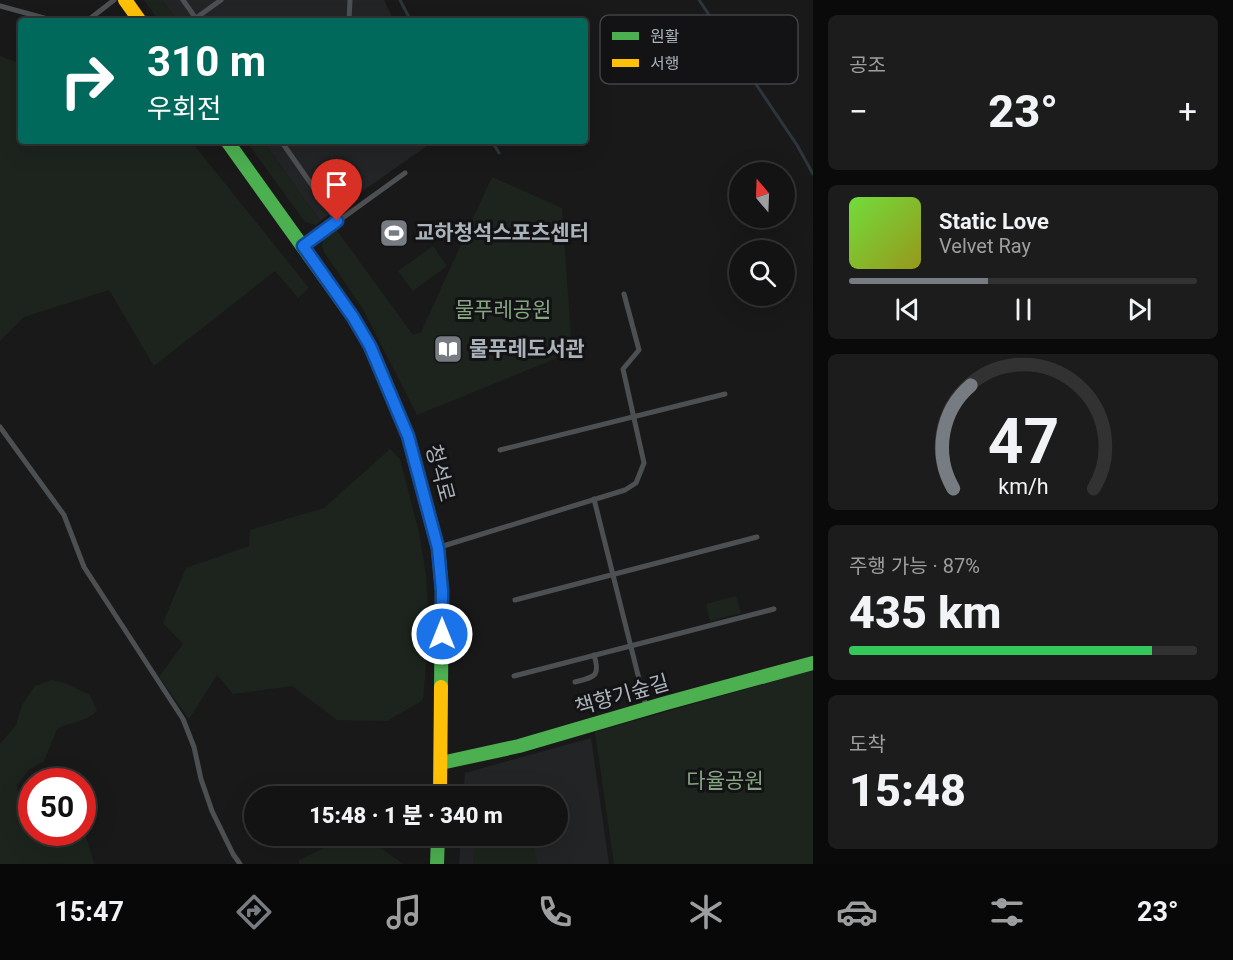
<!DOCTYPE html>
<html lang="ko">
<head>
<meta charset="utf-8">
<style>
  body { margin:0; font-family:Roboto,"Noto Sans KR",sans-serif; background:#1c1c1c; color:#f1f3f6; height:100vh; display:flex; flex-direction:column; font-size:22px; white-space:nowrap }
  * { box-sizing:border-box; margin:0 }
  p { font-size:20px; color:#9d9ea0 }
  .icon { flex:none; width:33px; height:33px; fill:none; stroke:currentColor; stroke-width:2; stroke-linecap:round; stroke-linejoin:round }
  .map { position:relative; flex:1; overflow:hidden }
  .side { display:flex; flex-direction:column; gap:15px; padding:15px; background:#0a0a0a; width:420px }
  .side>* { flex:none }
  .hud { position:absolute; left:18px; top:18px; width:570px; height:126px; border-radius:6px; box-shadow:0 6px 24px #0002,0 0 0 2px #323233; background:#00695c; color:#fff; overflow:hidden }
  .needle { width:39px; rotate:341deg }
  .buttons { position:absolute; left:729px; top:162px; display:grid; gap:12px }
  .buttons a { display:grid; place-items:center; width:66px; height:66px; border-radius:50%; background:#131313; box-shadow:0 6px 24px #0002,0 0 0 2px #323233; font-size:30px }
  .speed { position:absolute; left:18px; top:768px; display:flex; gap:12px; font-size:30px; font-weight:700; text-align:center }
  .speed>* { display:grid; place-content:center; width:78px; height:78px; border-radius:50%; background:#131313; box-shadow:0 6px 24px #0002,0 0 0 2px #323233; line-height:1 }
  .speed .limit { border:9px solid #d22; background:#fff; color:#111 }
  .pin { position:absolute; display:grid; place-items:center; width:51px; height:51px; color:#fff; margin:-62px -26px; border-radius:50% 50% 50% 0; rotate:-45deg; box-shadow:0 0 6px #0007 }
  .pin .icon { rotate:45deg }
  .me { position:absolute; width:66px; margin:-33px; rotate:0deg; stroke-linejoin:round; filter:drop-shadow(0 0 4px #0008) }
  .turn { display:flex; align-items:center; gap:21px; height:126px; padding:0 30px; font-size:27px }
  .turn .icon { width:78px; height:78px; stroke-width:2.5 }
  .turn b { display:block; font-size:42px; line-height:51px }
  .big { font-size:45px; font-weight:800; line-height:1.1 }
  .side .tile { flex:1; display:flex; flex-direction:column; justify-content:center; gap:9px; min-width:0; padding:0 21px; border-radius:9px; background:#1c1c1c }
  .side .dial { align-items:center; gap:0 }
  .dial svg { height:156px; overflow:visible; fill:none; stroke:#323233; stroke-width:7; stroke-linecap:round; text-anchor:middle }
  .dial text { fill:#f1f3f6; stroke:none }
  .song { display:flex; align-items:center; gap:18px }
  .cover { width:72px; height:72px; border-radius:9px; background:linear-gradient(135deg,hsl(100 70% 55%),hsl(60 70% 35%)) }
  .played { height:6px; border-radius:3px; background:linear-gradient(90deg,#777c82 40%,#323233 40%) }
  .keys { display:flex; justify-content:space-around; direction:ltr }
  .heat { display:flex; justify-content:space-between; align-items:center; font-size:33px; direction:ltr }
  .charge { height:9px; border-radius:4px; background:linear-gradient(90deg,#34c759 87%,#323233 0) }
  .trip { position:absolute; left:244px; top:786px; width:324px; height:60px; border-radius:30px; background:#131313; box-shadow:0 6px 24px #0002,0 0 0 2px #323233; font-weight:800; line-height:60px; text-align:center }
  .menu { display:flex; height:96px; justify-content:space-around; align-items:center; background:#080808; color:#9d9ea0 }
  .menu .icon { width:42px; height:42px }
  .menu .on { color:#777c82 }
  .menu b { font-size:27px; color:#f1f3f6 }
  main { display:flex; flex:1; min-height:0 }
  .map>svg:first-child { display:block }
  .built { fill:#232426 }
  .green { fill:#1d241d }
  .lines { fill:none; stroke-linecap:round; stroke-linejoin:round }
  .stream { stroke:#2c373c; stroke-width:3 }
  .lane { stroke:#4d5052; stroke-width:5 }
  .fast { stroke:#4caf50; stroke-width:14 }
  .slow { stroke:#ffc107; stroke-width:14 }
  .route-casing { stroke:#114b97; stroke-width:15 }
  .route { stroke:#1a73e8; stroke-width:10 }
  .labels { text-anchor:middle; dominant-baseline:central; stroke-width:6; stroke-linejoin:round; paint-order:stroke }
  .poi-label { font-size:21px; font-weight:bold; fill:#aab2ba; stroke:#131315; text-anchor:start }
  .park-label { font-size:21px; fill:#86a581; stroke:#131315 }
  .street-label { font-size:21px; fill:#aab2ba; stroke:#131315 }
  .key { fill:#131315; stroke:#404347; stroke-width:1.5 }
  .key-label { font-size:16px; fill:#aab2ba }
</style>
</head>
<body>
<main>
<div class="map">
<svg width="813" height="864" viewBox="0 0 813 864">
  <rect width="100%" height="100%" fill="#191919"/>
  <!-- built -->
  <g class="built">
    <polygon points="162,0 384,0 394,21 177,21"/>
    <polygon points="263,141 434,141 320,221"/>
    <polygon points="591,738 609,864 459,864 461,836 558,836 558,796 463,796 465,773"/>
  </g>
  <!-- green -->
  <g class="green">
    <polygon points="144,0 162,0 177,21 159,21"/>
    <polygon points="0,56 21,64 21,141 191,141 309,288 298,298 275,271 154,366 109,290 24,317 0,341"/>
    <polygon points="246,141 263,141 320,221 316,225 305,222"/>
    <polygon points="492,177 562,208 572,352 417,415 363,309 324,252 322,246 323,239 336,229 413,335 421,332"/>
    <polygon points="433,246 447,266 413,291 398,271"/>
    <polygon points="390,449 400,459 419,533 426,575 429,631 423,700 387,721 337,720 292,686 233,694 217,675 189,719 159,677 183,644 163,623 186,568 249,546 250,530 324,508"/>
    <polygon points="736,596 741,613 710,621 706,604"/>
    <polygon points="813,670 813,864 614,864 595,732"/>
    <path d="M51 680 65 683 90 695 97 711C84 723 72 721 57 729L44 761 29 770 17 785 19 798 31 807 32 832 84 831 94 864H0V744L16 725 22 705 35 686Z"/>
    <polygon points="348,836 364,836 403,864 299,864 299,860"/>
    <polygon points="475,836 530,836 538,864 473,864"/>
  </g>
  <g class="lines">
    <!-- stream -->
    <g class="stream">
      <polyline points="400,0 411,21"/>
      <polyline points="699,0 797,145 813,174"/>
      <polyline points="492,141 499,153"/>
    </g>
    <!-- lane -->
    <g class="lane">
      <polyline points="183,0 197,20"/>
      <polyline points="0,6 55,21"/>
      <polyline points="196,18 221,0"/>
      <polyline points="87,21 114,0"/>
      <polyline points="349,21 350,0"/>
      <polyline points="281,141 337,221"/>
      <polyline points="305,245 405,173"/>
      <polyline points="0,427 64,515 84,567 183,719 194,747 201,779 212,811 233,854 240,864"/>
      <polyline points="500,450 725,394"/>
      <polyline points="594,499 646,707"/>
      <polyline points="440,547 625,490 636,483 644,463 623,369 639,350 624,294"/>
      <polyline points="515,600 757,537"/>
      <polyline points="514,676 774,609"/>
      <path d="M575 682C594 677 601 677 594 655"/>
    </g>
    <!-- fast -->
    <g class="fast">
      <polyline points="227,141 353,317 370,346 408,436 438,548 442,591 441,687"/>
      <polyline points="441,763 519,746 666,703 813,663"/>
      <polyline points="437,864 438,836"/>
    </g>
    <!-- slow -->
    <g class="slow">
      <polyline points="125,0 140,21"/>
      <polyline points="440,796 441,687"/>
    </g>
  </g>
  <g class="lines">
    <!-- route casing -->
    <g class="route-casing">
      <polyline id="route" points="337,221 303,246 353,317 370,346 408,436 438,548 442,591 442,634"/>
    </g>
    <!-- route -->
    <use href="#route" class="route"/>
  </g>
  <!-- icons -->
  <defs>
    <g id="stadium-square" transform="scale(1.5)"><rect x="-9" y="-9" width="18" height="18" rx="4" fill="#777c82" stroke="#131315"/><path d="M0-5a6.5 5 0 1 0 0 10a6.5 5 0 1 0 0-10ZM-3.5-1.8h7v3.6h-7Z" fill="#fff"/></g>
    <g id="library-square" transform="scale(1.5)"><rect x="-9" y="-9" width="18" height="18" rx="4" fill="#777c82" stroke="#131315"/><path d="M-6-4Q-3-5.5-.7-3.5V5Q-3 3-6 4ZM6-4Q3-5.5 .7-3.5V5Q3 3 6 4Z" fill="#fff"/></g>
  </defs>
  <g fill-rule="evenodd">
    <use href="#stadium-square" x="394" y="233"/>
    <use href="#library-square" x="448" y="349"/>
  </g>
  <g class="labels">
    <!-- poi labels -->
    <g class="poi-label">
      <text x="415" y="233">교하청석스포츠센터</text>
      <text x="469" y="349">물푸레도서관</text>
    </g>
    <!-- park labels -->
    <g class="park-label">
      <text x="503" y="310">물푸레공원</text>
      <text x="725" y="781">다율공원</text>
    </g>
    <!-- street labels -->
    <g class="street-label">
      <text transform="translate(440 473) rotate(75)">청석로</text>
      <text transform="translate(622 695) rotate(-16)">책향기숲길</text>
    </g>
  </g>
  <!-- legend -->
  <rect x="600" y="15" width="198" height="69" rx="9" class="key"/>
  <rect x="612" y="32" width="27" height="8" fill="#4caf50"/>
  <rect x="612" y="59" width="27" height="8" fill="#ffc107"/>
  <g class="key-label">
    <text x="650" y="42">원활</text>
    <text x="650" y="69">서행</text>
  </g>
</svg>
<div class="buttons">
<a><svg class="needle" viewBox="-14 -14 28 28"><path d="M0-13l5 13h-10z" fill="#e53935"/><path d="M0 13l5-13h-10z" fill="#9d9ea0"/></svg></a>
<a><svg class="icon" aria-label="search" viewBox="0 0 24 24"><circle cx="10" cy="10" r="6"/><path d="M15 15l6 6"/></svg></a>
</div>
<div class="speed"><div class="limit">50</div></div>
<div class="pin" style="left:337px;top:221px;background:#d93025"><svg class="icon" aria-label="arrive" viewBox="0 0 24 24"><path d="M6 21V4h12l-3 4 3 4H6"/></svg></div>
<svg class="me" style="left:442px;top:634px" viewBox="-20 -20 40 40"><circle r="17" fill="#1a73e8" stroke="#fff" stroke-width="3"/><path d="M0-11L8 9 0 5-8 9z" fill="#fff"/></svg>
<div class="trip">15:48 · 1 분 · 340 m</div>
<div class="hud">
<div class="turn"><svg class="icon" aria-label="right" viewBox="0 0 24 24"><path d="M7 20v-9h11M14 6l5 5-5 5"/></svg><div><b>310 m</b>우회전</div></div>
</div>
</div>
<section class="side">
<div class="tile"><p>공조</p>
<div class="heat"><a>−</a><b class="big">23°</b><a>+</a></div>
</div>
<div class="tile">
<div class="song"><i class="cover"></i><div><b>Static Love</b><p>Velvet Ray</p></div></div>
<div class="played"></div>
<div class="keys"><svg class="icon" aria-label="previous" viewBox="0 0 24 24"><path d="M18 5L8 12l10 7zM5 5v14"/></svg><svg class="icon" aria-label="pause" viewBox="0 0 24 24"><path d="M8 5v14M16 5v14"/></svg><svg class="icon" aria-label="next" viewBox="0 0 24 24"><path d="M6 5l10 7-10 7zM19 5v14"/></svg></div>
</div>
<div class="tile dial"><svg viewBox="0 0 100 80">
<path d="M14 69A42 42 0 1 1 86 69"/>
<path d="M14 69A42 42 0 0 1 23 16" stroke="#777c82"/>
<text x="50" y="56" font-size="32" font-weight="700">47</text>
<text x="50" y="72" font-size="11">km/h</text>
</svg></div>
<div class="tile"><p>주행 가능 · 87%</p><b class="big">435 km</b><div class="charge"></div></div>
<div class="tile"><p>도착</p><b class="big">15:48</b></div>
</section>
</main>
<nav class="menu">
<b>15:47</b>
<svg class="icon on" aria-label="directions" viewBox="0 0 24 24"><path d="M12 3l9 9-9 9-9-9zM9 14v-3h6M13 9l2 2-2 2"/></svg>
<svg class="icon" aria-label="music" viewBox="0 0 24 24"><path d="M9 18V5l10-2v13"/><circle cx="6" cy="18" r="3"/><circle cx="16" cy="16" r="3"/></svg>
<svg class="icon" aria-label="phone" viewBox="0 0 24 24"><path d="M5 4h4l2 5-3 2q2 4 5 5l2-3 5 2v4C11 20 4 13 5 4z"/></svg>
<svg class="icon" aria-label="climate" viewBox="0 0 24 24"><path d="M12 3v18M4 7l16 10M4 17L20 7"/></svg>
<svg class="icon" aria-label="car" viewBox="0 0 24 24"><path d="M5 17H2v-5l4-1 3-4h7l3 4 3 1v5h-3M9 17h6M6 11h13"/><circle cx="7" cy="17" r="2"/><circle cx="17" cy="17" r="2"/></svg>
<svg class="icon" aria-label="filters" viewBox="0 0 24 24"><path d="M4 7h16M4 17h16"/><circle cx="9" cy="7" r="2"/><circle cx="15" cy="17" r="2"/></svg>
<b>23°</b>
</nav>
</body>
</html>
